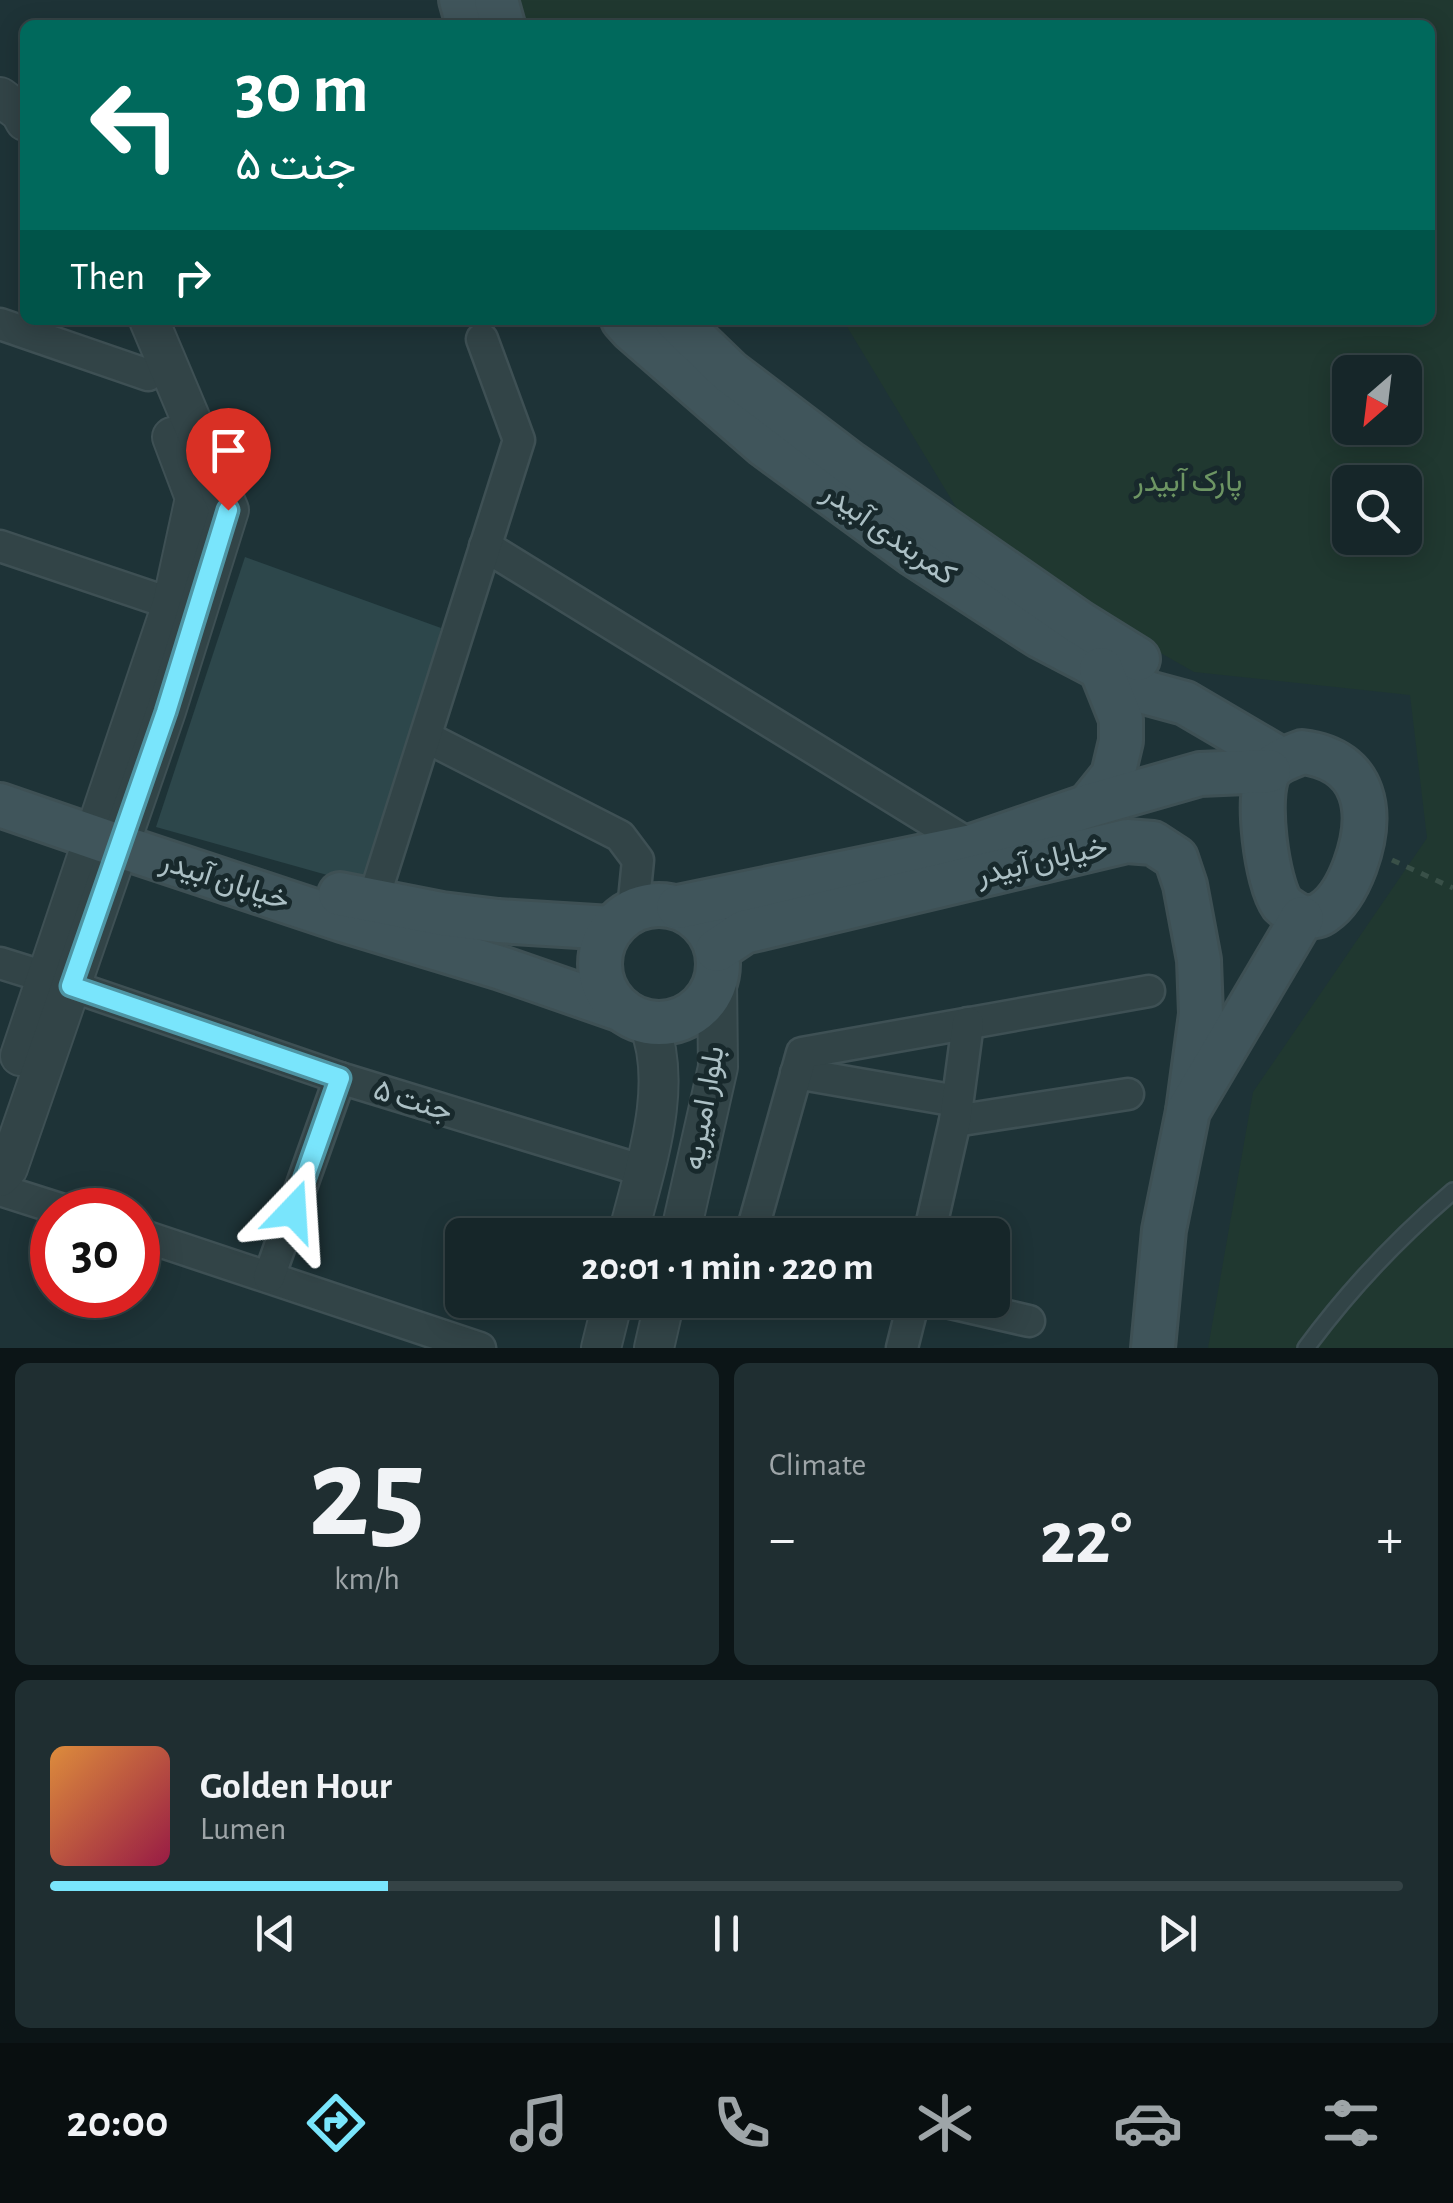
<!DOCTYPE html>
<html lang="en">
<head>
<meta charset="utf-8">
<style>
  body { margin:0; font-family:"Alegreya Sans",Vazirmatn,sans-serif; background:#1f2e31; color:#f1f3f6; height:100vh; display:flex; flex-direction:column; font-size:38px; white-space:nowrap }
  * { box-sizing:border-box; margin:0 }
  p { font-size:32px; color:#9ea5a8 }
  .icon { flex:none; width:55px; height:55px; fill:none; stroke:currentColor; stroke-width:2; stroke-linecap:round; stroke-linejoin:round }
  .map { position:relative; height:1348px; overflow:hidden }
  .drawer { display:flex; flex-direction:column; gap:15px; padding:15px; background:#0c1517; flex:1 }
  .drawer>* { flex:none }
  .top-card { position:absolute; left:20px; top:20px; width:1415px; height:305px; border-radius:15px; box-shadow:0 5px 25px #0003,0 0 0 2px #354346; background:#00695c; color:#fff; overflow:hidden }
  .needle { width:65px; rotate:208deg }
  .tools { position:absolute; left:1332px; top:355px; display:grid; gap:20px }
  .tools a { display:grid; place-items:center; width:90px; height:90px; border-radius:15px; background:#162629; box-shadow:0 5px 25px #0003,0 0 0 2px #354346; font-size:50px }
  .speed { position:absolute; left:30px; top:1188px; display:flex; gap:20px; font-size:50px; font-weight:700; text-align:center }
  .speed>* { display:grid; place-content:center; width:130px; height:130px; border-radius:50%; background:#162629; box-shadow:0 5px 25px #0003,0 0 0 2px #354346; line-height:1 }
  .speed .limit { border:15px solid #d22; background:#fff; color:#111 }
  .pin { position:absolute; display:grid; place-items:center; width:85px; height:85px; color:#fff; margin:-102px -42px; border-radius:50% 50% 50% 0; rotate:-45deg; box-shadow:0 0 10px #0007 }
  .pin .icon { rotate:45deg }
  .me { position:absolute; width:110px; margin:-55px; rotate:20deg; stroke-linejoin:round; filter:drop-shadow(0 0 8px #0008) }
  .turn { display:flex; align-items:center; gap:35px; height:210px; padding:0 50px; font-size:45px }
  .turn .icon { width:130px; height:130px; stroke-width:2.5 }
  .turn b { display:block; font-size:70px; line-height:85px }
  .then { display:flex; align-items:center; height:95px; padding:0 50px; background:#0003; gap:20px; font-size:38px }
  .big { font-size:75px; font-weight:700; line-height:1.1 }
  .drawer .tile { flex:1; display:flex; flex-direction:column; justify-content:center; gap:15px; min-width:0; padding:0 35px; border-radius:15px; background:#1f2e31 }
  .drawer .dial { align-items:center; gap:0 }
  .dial b { font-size:130px; line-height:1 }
  .song { display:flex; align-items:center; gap:30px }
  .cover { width:120px; height:120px; border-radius:15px; background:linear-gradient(135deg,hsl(30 70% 55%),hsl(340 70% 35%)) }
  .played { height:10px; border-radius:5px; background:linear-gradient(90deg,#79e5fc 25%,#354346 25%) }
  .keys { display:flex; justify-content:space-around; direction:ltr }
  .heat { display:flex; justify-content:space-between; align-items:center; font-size:55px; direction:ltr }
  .drawer .tiles { flex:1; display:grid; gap:15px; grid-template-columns:1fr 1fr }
  .tile:last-child { grid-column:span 2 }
  .trip { position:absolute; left:445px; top:1218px; width:565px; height:100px; border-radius:15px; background:#162629; box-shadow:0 5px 25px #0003,0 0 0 2px #354346; font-weight:700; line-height:100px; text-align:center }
  .menu { display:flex; height:160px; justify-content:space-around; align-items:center; background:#090f10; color:#9ea5a8 }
  .menu .icon { width:70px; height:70px }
  .menu .on { color:#79e5fc }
  .menu b { font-size:45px; color:#f1f3f6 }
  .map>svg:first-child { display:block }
  .green { fill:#203830; fill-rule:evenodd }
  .building { fill:#2d474b }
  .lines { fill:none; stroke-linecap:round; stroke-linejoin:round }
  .service-casing { stroke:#3e5054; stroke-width:20 }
  .minor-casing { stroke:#3e5054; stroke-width:35 }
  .tertiary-casing { stroke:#3e5054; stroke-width:42 }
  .secondary-casing { stroke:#3e5054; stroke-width:48 }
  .path { stroke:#395048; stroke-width:5; stroke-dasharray:8 8; stroke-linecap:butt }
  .service { stroke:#324447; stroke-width:15 }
  .minor { stroke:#324447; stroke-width:30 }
  .tertiary { stroke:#324447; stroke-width:38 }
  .secondary { stroke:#40555b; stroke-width:42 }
  .route-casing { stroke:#4f95a4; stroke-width:25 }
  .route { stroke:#79e5fc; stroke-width:18 }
  .labels { text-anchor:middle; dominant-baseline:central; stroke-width:10; stroke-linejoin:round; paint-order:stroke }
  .park-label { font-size:30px; fill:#6d9563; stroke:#18292c }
  .street-label { font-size:30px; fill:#acc0c5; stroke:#18292c }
</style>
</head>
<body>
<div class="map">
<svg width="1453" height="1348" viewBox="0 0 1453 1348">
  <rect width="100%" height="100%" fill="#1e3337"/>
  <!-- green -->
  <path class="green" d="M506 0H1453V1348H1208L1253 1092 1427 838 1410 695 1194 672 983 552 843 320H1430V25H513ZM1350 372H1405V428H1350ZM1350 482H1405V538H1350Z"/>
  <!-- building -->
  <polygon class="building" points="245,557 441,628 409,761 370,887 156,827"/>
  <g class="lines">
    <!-- service casing -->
    <g class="service-casing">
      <path id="service" d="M1306 1348C1348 1291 1399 1237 1453 1191"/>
    </g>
    <!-- minor casing -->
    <g class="minor-casing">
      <g id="minor">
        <polyline points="0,324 148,375"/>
        <polyline points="0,546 172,604"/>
        <polyline points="485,546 972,846"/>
        <polyline points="426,737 620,836 638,860 633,910"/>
        <polyline points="373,901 519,440 482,339"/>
        <polyline points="0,963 45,977"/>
        <polyline points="71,986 340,1078 644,1171"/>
        <polyline points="796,1073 957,1101"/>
        <polyline points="955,1121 1128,1094"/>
        <polyline points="0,1190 63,1210"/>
        <polyline points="138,1234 480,1348"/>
        <polyline points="751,1235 802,1053 1149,991"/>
        <polyline points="929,1235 955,1121 968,1023"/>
        <polyline points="269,1277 340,1078"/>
        <polyline points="937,1300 1029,1321"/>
        <polyline points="902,1348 914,1300"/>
      </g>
    </g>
    <!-- tertiary casing -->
    <g class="tertiary-casing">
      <g id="tertiary">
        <polyline points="0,97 20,112 25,121"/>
        <polyline points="20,1056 172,604 195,498 172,437"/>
        <polyline points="0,1177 8,1168 166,711 229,510 149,320"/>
        <path d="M628 1235C644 1169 675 1087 648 1022"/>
        <polyline points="680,1235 718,1067 717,980"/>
        <polyline points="601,1348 613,1300"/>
        <polyline points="654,1348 665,1300"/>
      </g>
    </g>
    <!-- secondary casing -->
    <g class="secondary-casing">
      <g id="secondary">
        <polyline points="461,0 468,25"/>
        <polyline points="496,0 503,25"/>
        <polyline points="623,320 632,330 764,445 913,554 1039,636 1148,693 1185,703 1282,760"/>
        <polyline points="676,320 730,372 851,464 1080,623 1138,659"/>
        <path d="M1302 752C1368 760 1374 814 1355 866 1349 882 1339 902 1324 912 1318 917 1310 917 1302 918 1296 914 1287 909 1282 904 1267 884 1255 794 1269 772 1275 761 1291 757 1302 752Z"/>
        <polyline points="0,805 119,846 342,920 501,968 622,1010"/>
        <polyline points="1088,806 1113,775 1121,741 1121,719 1101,669"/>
        <polyline points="340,894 442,914 498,921 611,928"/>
        <circle cx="659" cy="964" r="59"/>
        <polyline points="678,907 972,846 1088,806 1200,774 1269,771"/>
        <polyline points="717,950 744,932 1127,841 1153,843 1176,858 1185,885 1199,960 1201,1014 1188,1111"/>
        <polyline points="1153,1348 1164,1230 1188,1111 1302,918"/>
      </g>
    </g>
    <!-- path -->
    <polyline class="path" points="1392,860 1453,888"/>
    <!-- service -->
    <use href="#service" class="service"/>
    <!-- minor -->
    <use href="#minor" class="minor"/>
    <!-- tertiary -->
    <use href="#tertiary" class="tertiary"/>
    <!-- secondary -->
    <use href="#secondary" class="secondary"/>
  </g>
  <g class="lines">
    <!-- route casing -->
    <g class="route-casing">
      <polyline id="route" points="228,510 166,712 71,986 340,1078 293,1211"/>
    </g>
    <!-- route -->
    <use href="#route" class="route"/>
  </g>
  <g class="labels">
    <!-- park labels -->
    <g class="park-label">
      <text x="1188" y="482">پارک آبیدر</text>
    </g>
    <!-- street labels -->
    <g class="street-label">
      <text transform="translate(889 534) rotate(35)">کمربندی آبیدر</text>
      <text transform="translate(1042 861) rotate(-13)">خیابان آبیدر</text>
      <text transform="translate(225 881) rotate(18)">خیابان آبیدر</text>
      <text transform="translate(413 1101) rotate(17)">جنت ۵</text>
      <text transform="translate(704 1108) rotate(-80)">بلوار امیریه</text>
    </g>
  </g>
</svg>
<div class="tools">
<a><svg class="needle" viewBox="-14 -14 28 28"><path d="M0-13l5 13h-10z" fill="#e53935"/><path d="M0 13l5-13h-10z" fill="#9ea5a8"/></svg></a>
<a><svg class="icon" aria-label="search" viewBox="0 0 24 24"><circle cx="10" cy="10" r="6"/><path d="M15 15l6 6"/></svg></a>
</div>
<div class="speed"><div class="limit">30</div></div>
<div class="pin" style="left:228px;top:510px;background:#d93025"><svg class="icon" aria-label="arrive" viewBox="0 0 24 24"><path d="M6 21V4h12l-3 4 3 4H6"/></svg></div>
<svg class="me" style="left:293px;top:1211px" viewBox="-20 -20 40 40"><path d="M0-17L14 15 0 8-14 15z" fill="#79e5fc" stroke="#fff" stroke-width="4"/></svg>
<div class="trip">20:01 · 1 min · 220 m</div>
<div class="top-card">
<div class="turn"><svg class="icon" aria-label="left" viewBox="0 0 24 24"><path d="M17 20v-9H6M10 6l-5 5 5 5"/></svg><div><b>30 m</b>جنت ۵</div></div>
<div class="then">Then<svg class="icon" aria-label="right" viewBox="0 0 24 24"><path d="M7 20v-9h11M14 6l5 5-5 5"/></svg></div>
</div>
</div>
<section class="drawer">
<div class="tiles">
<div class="tile dial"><b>25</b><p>km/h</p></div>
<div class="tile"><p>Climate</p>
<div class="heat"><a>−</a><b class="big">22°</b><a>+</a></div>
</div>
<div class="tile">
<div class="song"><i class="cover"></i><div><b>Golden Hour</b><p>Lumen</p></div></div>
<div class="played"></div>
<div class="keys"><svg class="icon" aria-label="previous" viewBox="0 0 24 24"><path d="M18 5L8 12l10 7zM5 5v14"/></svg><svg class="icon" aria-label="pause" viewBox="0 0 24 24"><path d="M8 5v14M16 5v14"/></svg><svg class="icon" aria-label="next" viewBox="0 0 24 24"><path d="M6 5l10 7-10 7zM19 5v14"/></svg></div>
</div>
</div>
</section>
<nav class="menu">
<b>20:00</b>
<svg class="icon on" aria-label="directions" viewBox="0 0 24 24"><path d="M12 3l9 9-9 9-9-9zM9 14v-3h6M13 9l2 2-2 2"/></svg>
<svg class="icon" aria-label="music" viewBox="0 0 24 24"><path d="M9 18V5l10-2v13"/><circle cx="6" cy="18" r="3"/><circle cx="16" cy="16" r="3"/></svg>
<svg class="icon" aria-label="phone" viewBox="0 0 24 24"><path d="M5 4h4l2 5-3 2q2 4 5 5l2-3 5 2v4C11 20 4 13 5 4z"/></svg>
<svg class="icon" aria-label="climate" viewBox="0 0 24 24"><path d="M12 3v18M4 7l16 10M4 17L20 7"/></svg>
<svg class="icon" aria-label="car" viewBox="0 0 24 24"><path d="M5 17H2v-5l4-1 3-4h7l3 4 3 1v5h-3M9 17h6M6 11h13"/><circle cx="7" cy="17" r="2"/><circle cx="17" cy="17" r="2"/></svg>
<svg class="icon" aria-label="filters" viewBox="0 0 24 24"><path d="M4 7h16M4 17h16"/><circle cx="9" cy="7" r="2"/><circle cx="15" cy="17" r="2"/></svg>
</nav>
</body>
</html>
